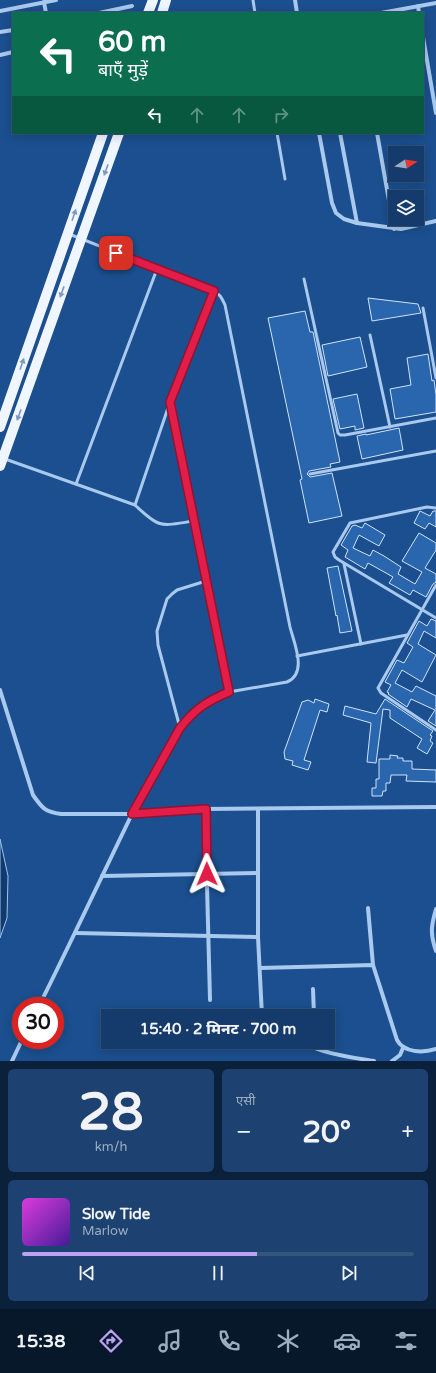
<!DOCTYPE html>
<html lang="hi">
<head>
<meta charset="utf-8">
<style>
  body { margin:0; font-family:"Varela Round","Noto Sans Devanagari",sans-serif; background:#1d4271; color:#f1f3f6; height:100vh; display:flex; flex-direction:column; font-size:15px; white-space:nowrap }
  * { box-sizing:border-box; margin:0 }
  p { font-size:13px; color:#9dadc1 }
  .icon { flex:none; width:22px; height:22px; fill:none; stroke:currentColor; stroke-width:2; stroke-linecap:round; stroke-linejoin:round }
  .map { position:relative; height:1061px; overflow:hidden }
  .details { display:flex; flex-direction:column; gap:8px; padding:8px; background:#0b203b; flex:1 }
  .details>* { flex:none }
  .banner { position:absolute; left:12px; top:12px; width:412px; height:122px; border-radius:0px; box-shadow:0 2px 10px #0003,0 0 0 1px #33557e; background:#0b6e4f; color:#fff; overflow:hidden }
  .needle { width:26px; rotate:78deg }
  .fabs { position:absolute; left:388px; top:146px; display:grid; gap:8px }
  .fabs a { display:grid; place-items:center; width:36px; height:36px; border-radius:0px; background:#143b6b; box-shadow:0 2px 10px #0003,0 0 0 1px #33557e; font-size:20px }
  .speed { position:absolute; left:12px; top:997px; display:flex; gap:8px; font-size:20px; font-weight:700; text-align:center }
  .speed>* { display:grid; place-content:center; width:52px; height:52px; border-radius:50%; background:#143b6b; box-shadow:0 2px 10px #0003,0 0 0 1px #33557e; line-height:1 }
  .speed .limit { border:6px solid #d22; background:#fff; color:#111 }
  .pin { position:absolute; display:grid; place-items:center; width:34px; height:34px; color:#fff; margin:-17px; border-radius:8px; box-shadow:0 2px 6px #0006 }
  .me { position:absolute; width:44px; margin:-22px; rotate:359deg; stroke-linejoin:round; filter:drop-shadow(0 0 3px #0008) }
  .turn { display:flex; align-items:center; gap:14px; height:84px; padding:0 20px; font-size:18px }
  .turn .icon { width:52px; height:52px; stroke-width:2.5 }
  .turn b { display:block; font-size:28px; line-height:34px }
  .lanes { display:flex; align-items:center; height:38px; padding:0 20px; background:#0003; justify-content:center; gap:20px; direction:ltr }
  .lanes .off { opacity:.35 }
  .big { font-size:30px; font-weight:800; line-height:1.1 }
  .details .tile { flex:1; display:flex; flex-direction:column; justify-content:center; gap:6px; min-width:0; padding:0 14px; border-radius:6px; background:#1d4271 }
  .details .dial { align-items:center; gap:0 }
  .dial b { font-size:52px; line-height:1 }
  .song { display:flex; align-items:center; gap:12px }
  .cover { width:48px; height:48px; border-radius:6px; background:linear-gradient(135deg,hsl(300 70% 55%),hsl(260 70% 35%)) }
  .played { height:4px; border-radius:2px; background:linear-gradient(90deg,#bca0f2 60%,#33557e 60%) }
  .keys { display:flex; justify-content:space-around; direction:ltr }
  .heat { display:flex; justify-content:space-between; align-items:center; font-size:22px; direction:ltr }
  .details .tiles { flex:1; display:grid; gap:8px; grid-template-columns:1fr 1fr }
  .tile:last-child { grid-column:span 2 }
  .trip { position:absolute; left:101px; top:1009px; width:234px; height:40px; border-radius:0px; background:#143b6b; box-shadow:0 2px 10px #0003,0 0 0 1px #33557e; font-weight:800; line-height:40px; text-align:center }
  .tabs { display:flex; height:64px; justify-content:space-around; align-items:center; background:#08182b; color:#9dadc1 }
  .tabs .icon { width:28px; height:28px }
  .tabs .active { color:#bca0f2 }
  .tabs b { font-size:18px; color:#f1f3f6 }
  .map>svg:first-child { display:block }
  .water { fill:#123a6d; stroke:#9cc4f0 }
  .building { fill:#2a66ad; stroke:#cfe3fa }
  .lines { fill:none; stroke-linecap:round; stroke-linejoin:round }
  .lane { stroke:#a9c9ee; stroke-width:3 }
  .street { stroke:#a9c9ee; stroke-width:4 }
  .primary { stroke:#f0f6ff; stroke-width:10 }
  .oneway { fill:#7b9ac1 }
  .route-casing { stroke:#92132f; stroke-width:10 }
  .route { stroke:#e11d48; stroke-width:7 }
</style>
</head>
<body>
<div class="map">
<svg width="436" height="1061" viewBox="0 0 436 1061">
  <rect width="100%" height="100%" fill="#1b4f8f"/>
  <!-- water -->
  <polygon class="water" points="0,839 8,876 7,918 0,938"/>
  <!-- building -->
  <g class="building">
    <polygon points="368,298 418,304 421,313 372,321"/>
    <polygon points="305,311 310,332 313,332 340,462 330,464 331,467 309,471 307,474 310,477 332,473 342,516 309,523 300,480 302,479 268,318"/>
    <polygon points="360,337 367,367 328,376 322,345"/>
    <polygon points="428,354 432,381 434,380 436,395 436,412 395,419 390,389 411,385 407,358"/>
    <polygon points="357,394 364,428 355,430 355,426 340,429 333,399"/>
    <polygon points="399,428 403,450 362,459 357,436 366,434 366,435"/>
    <polygon points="420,511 430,516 433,511 436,511 436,527 429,523 425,529 414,523"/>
    <polygon points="365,523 385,535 379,546 359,535 353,548 370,556 373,550 384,556 401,567 398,574 415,584 422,572 402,561 419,533 436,543 436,550 425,568 436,574 436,582 433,584 426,597 413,590 410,595 389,583 393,577 386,573 368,563 365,569 345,557 348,550 341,545 352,526 355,525 362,528"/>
    <polygon points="338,566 352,631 340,633 337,615 336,616 327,568"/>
    <polygon points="431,619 436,621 436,638 424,631 418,644 436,655 422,682 402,670 395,683 412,692 416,686 436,696 436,726 428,721 435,710 411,699 407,707 388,694 389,693 387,692 391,685 385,682 397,660 404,663 413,647 407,643 419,621 427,626"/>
    <polygon points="315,699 329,704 327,712 320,710 304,760 311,762 308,770 292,765 293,761 285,759 284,752 302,702 308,700 314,703"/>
    <polygon points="385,699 433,731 430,735 432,736 430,741 433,743 427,754 417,748 422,739 390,718 390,710 383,709 376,763 367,762 371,723 343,715 345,706 376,714"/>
    <polygon points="390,755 398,756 397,758 403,758 403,761 412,761 412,769 436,770 436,782 406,781 407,775 391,775 390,783 386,783 386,791 383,791 382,796 372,796 372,788 376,788 376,779 379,779 379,759 390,759"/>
  </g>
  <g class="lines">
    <!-- lane -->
    <g class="lane">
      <polyline points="253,0 255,13"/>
      <polyline points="277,133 285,179"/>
      <path d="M69 234 214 291C221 295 222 299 225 305L290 627C294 643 308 673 287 682L229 692 170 402"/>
      <polyline points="304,279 338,433 340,435 345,435 436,418"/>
      <polyline points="423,308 436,378"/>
      <polyline points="370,335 390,427"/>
      <polyline points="5,459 135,505 170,402 214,291"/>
      <polyline points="310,474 436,451"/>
      <polyline points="76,484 157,269"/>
      <path d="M135 505C160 529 160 526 194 521"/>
      <polyline points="436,508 427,507 350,523 333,552 335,557 339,560 436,618"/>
      <polyline points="344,564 361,644"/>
      <polyline points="436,585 378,688 381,693 436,730"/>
      <polyline points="297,656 407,635"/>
      <polyline points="180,728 158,645 157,631 167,599 172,594 177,590 206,581"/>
      <path d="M132 814 180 728C195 709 207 701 229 692"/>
    </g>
    <!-- street -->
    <g class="street">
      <polyline points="295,0 297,13"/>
      <polyline points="44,2 46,13"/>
      <polyline points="418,6 419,13"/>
      <polyline points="0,11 56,0"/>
      <polyline points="99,13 132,6"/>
      <polyline points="381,13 436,3"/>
      <polyline points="0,32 13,30"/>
      <polyline points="423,37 436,113"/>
      <polyline points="0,55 13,52"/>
      <polyline points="319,133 332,203 336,213 344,219 357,223 401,229 436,221"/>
      <polyline points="340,133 357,223"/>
      <polyline points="377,133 394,229"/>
      <path d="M0 690 33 795C42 808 45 812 61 814H132L205 809 436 807"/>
      <polyline points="205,809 210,1000"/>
      <polyline points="258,809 258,937 262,1016"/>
      <polyline points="102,876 258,873"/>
      <polyline points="368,908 373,965"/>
      <path d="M436 909C431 926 430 934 436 951"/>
      <polyline points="76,933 258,937"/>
      <path d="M260 968 373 965 397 1040C404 1053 423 1053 436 1049"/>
      <polyline points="313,989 314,1016"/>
      <path d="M39 1006C71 942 101 878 132 814"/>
      <path d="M302 1042C323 1054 350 1057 374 1061"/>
      <polyline points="12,1061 22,1040"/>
      <polyline points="392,1061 400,1055 403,1048"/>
    </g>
    <!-- primary -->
    <g class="primary">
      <polyline points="148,13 153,0"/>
      <polyline points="162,13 166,0"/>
      <polyline points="0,427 103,133"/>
      <polyline points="0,466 119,133"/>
    </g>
  </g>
  <!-- one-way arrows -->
  <defs><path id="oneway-solid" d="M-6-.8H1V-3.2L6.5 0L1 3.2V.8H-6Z"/></defs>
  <g class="oneway">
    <use href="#oneway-solid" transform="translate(106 170) rotate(110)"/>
    <use href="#oneway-solid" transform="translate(74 215) rotate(-71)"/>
    <use href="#oneway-solid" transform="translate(62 292) rotate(110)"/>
    <use href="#oneway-solid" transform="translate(22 364) rotate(-71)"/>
    <use href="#oneway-solid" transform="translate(19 415) rotate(110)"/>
  </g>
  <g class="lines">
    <!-- route casing -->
    <g class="route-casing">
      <path id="route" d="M116 253 214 291 170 402 229 692C207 701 195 709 180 728L132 814 206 809 207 874"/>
    </g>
    <!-- route -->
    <use href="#route" class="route"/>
  </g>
</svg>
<div class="fabs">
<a><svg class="needle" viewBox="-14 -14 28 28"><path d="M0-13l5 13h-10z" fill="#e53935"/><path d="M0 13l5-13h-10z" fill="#9dadc1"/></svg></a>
<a><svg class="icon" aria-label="layers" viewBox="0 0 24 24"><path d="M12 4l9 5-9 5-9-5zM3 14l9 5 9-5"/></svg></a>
</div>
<div class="speed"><div class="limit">30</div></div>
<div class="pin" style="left:116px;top:253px;background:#d93025"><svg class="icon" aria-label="arrive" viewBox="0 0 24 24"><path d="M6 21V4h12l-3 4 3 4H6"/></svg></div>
<svg class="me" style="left:207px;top:874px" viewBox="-20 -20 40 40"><path d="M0-17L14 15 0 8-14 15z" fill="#e11d48" stroke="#fff" stroke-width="4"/></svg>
<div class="trip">15:40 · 2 मिनट · 700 m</div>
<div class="banner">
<div class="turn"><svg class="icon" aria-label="left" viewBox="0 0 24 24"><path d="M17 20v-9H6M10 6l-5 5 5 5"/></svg><div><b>60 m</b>बाएँ मुड़ें</div></div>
<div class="lanes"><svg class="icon" aria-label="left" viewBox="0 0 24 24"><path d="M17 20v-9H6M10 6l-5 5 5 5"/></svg><svg class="icon off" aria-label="ahead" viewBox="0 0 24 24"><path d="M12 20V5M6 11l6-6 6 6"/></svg><svg class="icon off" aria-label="ahead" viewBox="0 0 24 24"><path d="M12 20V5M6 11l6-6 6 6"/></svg><svg class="icon off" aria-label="right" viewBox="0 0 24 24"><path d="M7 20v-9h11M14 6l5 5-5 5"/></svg></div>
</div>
</div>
<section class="details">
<div class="tiles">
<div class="tile dial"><b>28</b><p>km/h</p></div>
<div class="tile"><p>एसी</p>
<div class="heat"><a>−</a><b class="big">20°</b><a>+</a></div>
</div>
<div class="tile">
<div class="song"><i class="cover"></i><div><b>Slow Tide</b><p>Marlow</p></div></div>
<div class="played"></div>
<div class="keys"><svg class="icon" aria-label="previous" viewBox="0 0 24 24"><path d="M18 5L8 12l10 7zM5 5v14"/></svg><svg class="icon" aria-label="pause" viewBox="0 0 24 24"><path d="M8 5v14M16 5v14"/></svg><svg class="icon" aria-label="next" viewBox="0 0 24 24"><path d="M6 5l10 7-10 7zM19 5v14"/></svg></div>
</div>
</div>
</section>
<nav class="tabs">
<b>15:38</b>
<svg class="icon active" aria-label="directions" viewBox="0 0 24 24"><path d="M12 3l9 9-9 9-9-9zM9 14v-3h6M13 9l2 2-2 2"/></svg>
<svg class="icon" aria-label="music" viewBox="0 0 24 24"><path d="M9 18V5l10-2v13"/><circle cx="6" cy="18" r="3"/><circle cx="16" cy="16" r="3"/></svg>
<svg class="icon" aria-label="phone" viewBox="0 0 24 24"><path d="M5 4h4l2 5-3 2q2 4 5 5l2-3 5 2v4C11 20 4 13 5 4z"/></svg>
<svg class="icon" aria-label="climate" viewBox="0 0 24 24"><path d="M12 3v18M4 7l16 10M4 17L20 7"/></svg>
<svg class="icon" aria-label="car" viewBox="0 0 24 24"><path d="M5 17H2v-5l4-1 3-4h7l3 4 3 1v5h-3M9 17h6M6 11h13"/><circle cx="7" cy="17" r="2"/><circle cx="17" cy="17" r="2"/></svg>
<svg class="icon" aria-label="filters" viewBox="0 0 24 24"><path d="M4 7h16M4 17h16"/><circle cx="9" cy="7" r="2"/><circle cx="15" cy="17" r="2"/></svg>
</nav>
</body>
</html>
